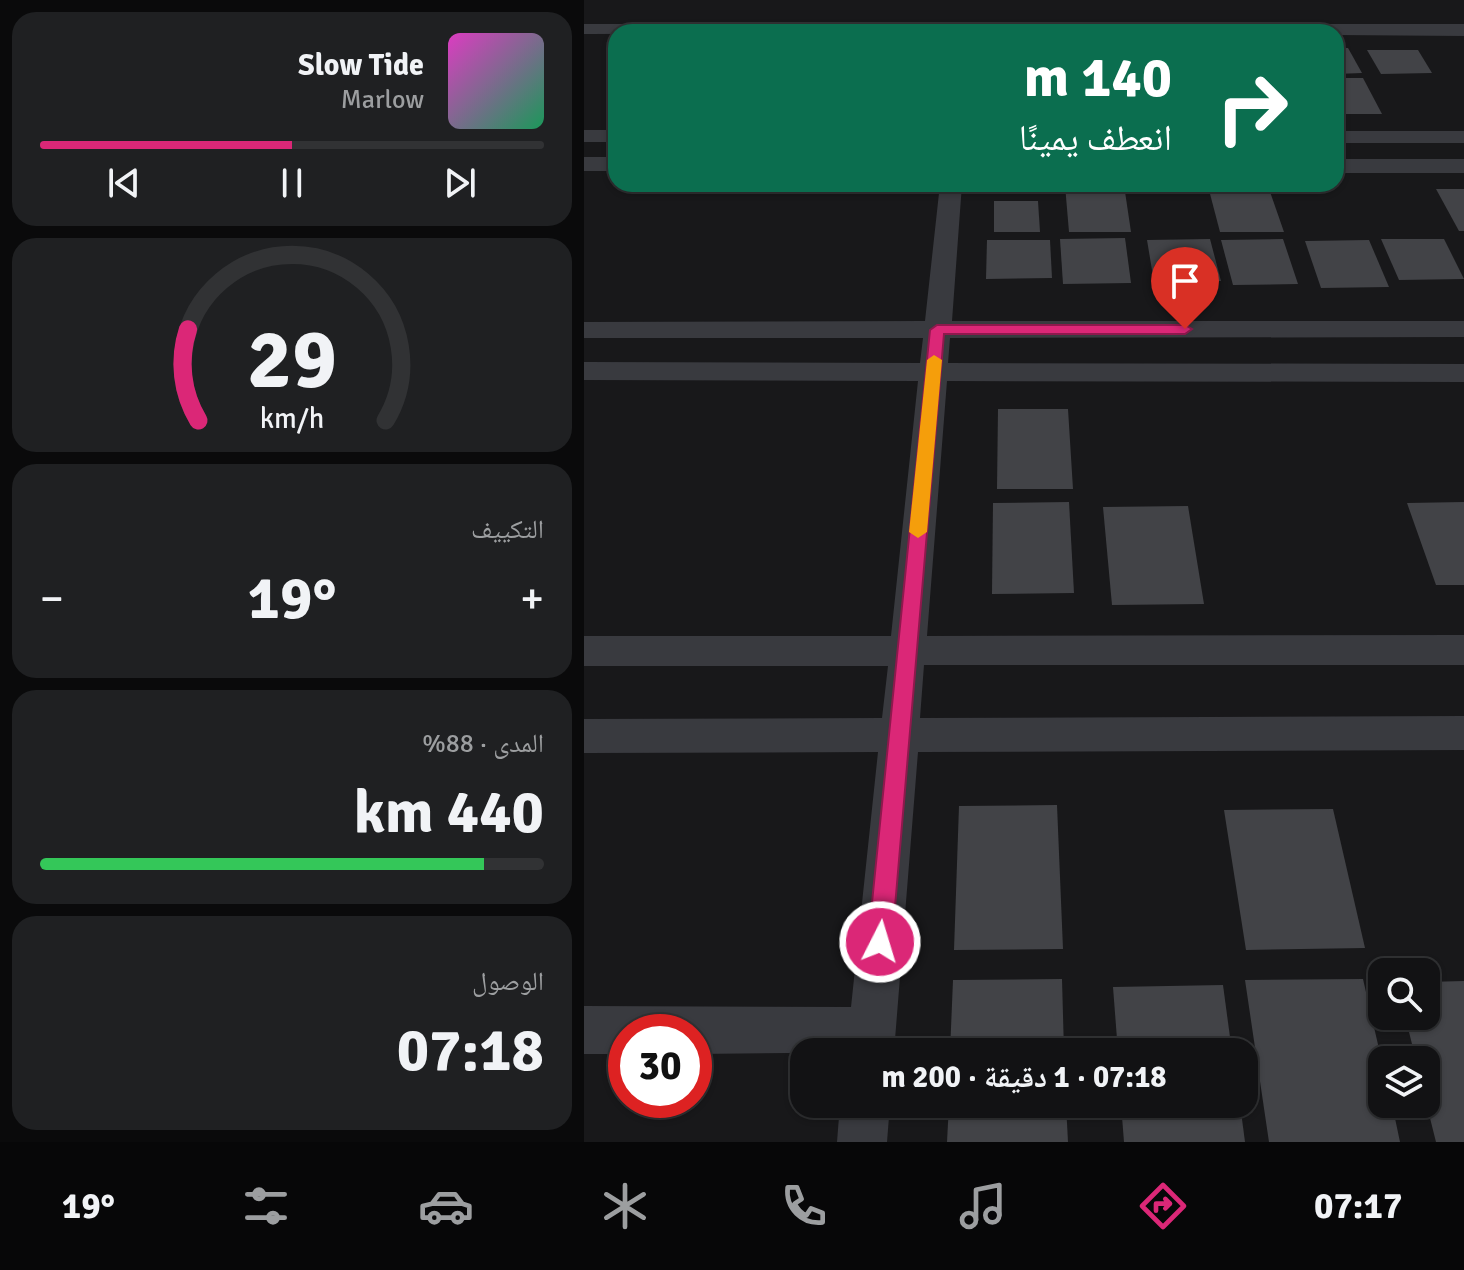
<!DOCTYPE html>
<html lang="ar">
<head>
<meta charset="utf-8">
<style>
  body { margin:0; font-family:Signika,"Noto Naskh Arabic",sans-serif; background:#1f2022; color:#f1f3f6; direction:rtl; height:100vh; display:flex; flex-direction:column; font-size:30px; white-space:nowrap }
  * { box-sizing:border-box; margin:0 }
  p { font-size:26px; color:#9c9ea0 }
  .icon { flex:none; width:44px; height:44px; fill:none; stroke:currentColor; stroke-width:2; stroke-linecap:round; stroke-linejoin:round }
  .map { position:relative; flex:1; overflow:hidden; direction:ltr }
  .details { display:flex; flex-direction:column; gap:12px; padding:12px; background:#0a0a0b; width:584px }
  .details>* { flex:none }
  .banner { position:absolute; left:24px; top:24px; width:736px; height:168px; border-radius:24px; box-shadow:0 2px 6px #0004,0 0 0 2px #313234; direction:rtl; background:#0b6e4f; color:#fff; overflow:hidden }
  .tools { position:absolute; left:784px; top:958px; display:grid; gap:16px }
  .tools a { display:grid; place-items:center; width:72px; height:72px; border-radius:16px; background:#121214; box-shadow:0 2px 6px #0004,0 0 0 2px #313234; font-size:40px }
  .speed { position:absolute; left:24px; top:1014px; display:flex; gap:16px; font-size:40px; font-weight:700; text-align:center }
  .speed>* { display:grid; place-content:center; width:104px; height:104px; border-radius:50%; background:#121214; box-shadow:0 2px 6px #0004,0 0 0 2px #313234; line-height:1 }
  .speed .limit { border:12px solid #d22; background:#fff; color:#111 }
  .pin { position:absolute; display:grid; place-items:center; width:68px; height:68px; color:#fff; margin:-82px -34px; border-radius:50% 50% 50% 0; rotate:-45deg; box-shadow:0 0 8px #0007 }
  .pin .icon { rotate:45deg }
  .me { position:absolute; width:88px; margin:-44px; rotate:5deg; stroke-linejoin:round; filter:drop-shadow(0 0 6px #0008) }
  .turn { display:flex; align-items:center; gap:28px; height:168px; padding:0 40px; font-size:36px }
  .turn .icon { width:104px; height:104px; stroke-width:2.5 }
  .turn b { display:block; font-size:56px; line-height:68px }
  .big { font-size:60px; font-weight:700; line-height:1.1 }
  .details .tile { flex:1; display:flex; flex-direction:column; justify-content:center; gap:12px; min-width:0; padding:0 28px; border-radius:24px; background:#1f2022 }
  .details .dial { align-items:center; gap:0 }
  .dial svg { height:208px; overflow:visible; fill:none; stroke:#313234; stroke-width:7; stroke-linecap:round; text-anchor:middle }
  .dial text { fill:#f1f3f6; stroke:none }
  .song { display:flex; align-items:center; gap:24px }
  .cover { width:96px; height:96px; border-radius:12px; background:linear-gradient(135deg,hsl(310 70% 55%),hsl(150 70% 35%)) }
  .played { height:8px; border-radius:4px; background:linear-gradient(90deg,#db2777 50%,#313234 50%) }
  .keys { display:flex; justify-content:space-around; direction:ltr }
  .heat { display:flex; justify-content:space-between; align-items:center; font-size:44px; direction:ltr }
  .charge { height:12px; border-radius:6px; background:linear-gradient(90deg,#34c759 88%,#313234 0) }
  .trip { position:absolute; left:206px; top:1038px; width:468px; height:80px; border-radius:24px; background:#121214; box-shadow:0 2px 6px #0004,0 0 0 2px #313234; font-weight:700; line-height:80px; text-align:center; direction:rtl }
  .tabs { display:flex; height:128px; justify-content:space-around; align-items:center; background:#070708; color:#9c9ea0 }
  .tabs .icon { width:56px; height:56px }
  .tabs .active { color:#db2777 }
  .tabs b { font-size:36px; color:#f1f3f6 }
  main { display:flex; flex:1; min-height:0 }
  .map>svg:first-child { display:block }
  .building { fill:#424347 }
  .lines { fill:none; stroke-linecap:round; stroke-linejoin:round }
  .minor { fill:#393a3f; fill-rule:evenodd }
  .route { fill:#db2777; stroke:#8e194d; stroke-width:2 }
  .slow { fill:#f59e0b }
</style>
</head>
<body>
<main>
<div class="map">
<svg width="880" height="1142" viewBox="0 0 880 1142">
  <rect width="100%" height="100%" fill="#18181a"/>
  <!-- building -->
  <g class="building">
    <polygon points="752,48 764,48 778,73 752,74"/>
    <polygon points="783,50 834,50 848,73 797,74"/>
    <polygon points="752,78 779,78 798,114 752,114"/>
    <polygon points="481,185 540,185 547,232 485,232"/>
    <polygon points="685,189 700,232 636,232 625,190"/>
    <polygon points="852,189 880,189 880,231 875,231"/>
    <polygon points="410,201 454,201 456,232 410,232"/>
    <polygon points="541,238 547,283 479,284 476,239"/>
    <polygon points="626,239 637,281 570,282 563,240"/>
    <polygon points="699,239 714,284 649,285 637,240"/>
    <polygon points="797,239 860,239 880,279 815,280"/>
    <polygon points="403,240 466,240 468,278 402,279"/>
    <polygon points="785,240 805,287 737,288 721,241"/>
    <polygon points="414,409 484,409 489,489 413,489"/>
    <polygon points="485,502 490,593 408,594 409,503"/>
    <polygon points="880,502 880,585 852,585 823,503"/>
    <polygon points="604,506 620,604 528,605 519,507"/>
    <polygon points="473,805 479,949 370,950 375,806"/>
    <polygon points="749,809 781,948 662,950 640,810"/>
    <polygon points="478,979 480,1052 366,1052 369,980"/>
    <polygon points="779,979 798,1062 798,1104 808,1104 816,1142 685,1142 661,980"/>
    <polygon points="880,981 880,1142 852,1142 842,1102 842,1060 832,1060 821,1016 842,1016 842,982"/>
    <polygon points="639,985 648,1052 534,1052 529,987"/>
    <polygon points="365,1104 482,1104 484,1142 363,1142"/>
    <polygon points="537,1104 656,1104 661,1142 540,1142"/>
  </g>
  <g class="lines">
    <!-- minor -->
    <g class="minor">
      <polygon points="0,24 880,24 880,36 752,35 752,32 0,34"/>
      <rect x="0" y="130" width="32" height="12"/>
      <rect x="752" y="131" width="128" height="12"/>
      <rect x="0" y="157" width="32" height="14"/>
      <rect x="752" y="159" width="128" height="14"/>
      <polygon points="356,184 378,184 368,321 880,321 880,337 366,338 364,363 880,364 880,382 363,381 343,636 880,635 880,665 340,665 336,718 880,716 880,750 334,752 310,1052 110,1054 110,1032 42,1032 42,1054 0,1054 0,1006 267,1007 294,752 0,753 0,719 298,718 304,666 0,666 0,636 307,636 334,381 0,380 0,362 336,363 339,338 0,338 0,322 341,321"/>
      <polygon points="256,1104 306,1104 303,1142 253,1142"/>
    </g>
  </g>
  <!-- route -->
  <polygon class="route" points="353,325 601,325 608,329 601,334 360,334 308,942 305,951 296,954 288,951 284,942 346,330"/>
  <!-- slow -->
  <polygon class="slow" points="350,355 358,360 343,532 334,538 325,532 343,360"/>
</svg>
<div class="tools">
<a><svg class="icon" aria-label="search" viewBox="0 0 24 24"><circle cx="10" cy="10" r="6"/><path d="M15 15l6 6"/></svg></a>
<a><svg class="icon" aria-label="layers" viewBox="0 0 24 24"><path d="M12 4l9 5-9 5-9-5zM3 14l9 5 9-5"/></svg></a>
</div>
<div class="speed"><div class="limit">30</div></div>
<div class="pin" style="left:601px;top:329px;background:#d93025"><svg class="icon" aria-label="arrive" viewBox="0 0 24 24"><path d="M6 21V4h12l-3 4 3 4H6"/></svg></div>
<svg class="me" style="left:296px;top:942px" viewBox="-20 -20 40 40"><circle r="17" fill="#db2777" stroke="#fff" stroke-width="3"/><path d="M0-11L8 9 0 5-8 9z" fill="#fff"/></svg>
<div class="trip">07:18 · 1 دقيقة · 200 m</div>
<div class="banner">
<div class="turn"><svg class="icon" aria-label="right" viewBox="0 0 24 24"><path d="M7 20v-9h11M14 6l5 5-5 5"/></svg><div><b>140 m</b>انعطف يمينًا</div></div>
</div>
</div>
<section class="details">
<div class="tile">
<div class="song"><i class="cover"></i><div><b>Slow Tide</b><p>Marlow</p></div></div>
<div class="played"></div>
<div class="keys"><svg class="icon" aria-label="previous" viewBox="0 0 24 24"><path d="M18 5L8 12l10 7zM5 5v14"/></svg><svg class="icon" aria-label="pause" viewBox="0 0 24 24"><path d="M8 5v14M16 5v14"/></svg><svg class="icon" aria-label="next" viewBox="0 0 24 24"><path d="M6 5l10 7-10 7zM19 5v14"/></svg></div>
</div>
<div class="tile dial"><svg viewBox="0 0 100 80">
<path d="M14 69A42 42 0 1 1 86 69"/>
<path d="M14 69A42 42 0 0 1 10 34" stroke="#db2777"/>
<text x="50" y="56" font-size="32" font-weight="700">29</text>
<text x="50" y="72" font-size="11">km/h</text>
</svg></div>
<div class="tile"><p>التكييف</p>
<div class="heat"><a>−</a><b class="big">19°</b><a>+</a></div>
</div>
<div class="tile"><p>المدى · 88%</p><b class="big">440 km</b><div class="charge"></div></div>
<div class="tile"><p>الوصول</p><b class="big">07:18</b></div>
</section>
</main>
<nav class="tabs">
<b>07:17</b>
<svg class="icon active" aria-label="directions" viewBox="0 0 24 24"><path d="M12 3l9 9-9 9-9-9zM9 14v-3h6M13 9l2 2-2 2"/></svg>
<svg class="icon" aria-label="music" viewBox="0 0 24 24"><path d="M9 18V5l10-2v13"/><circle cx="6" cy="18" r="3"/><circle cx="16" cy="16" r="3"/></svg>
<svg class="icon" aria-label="phone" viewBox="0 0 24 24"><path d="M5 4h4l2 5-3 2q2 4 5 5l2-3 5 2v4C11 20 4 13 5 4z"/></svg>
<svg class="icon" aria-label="climate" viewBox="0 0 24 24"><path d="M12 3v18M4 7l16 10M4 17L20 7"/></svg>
<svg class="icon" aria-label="car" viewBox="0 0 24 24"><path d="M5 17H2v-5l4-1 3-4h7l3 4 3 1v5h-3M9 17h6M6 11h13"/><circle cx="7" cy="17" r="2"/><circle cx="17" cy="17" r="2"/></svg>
<svg class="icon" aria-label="filters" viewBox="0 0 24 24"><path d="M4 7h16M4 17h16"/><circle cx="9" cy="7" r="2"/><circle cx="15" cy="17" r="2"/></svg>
<b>19°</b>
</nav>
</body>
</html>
